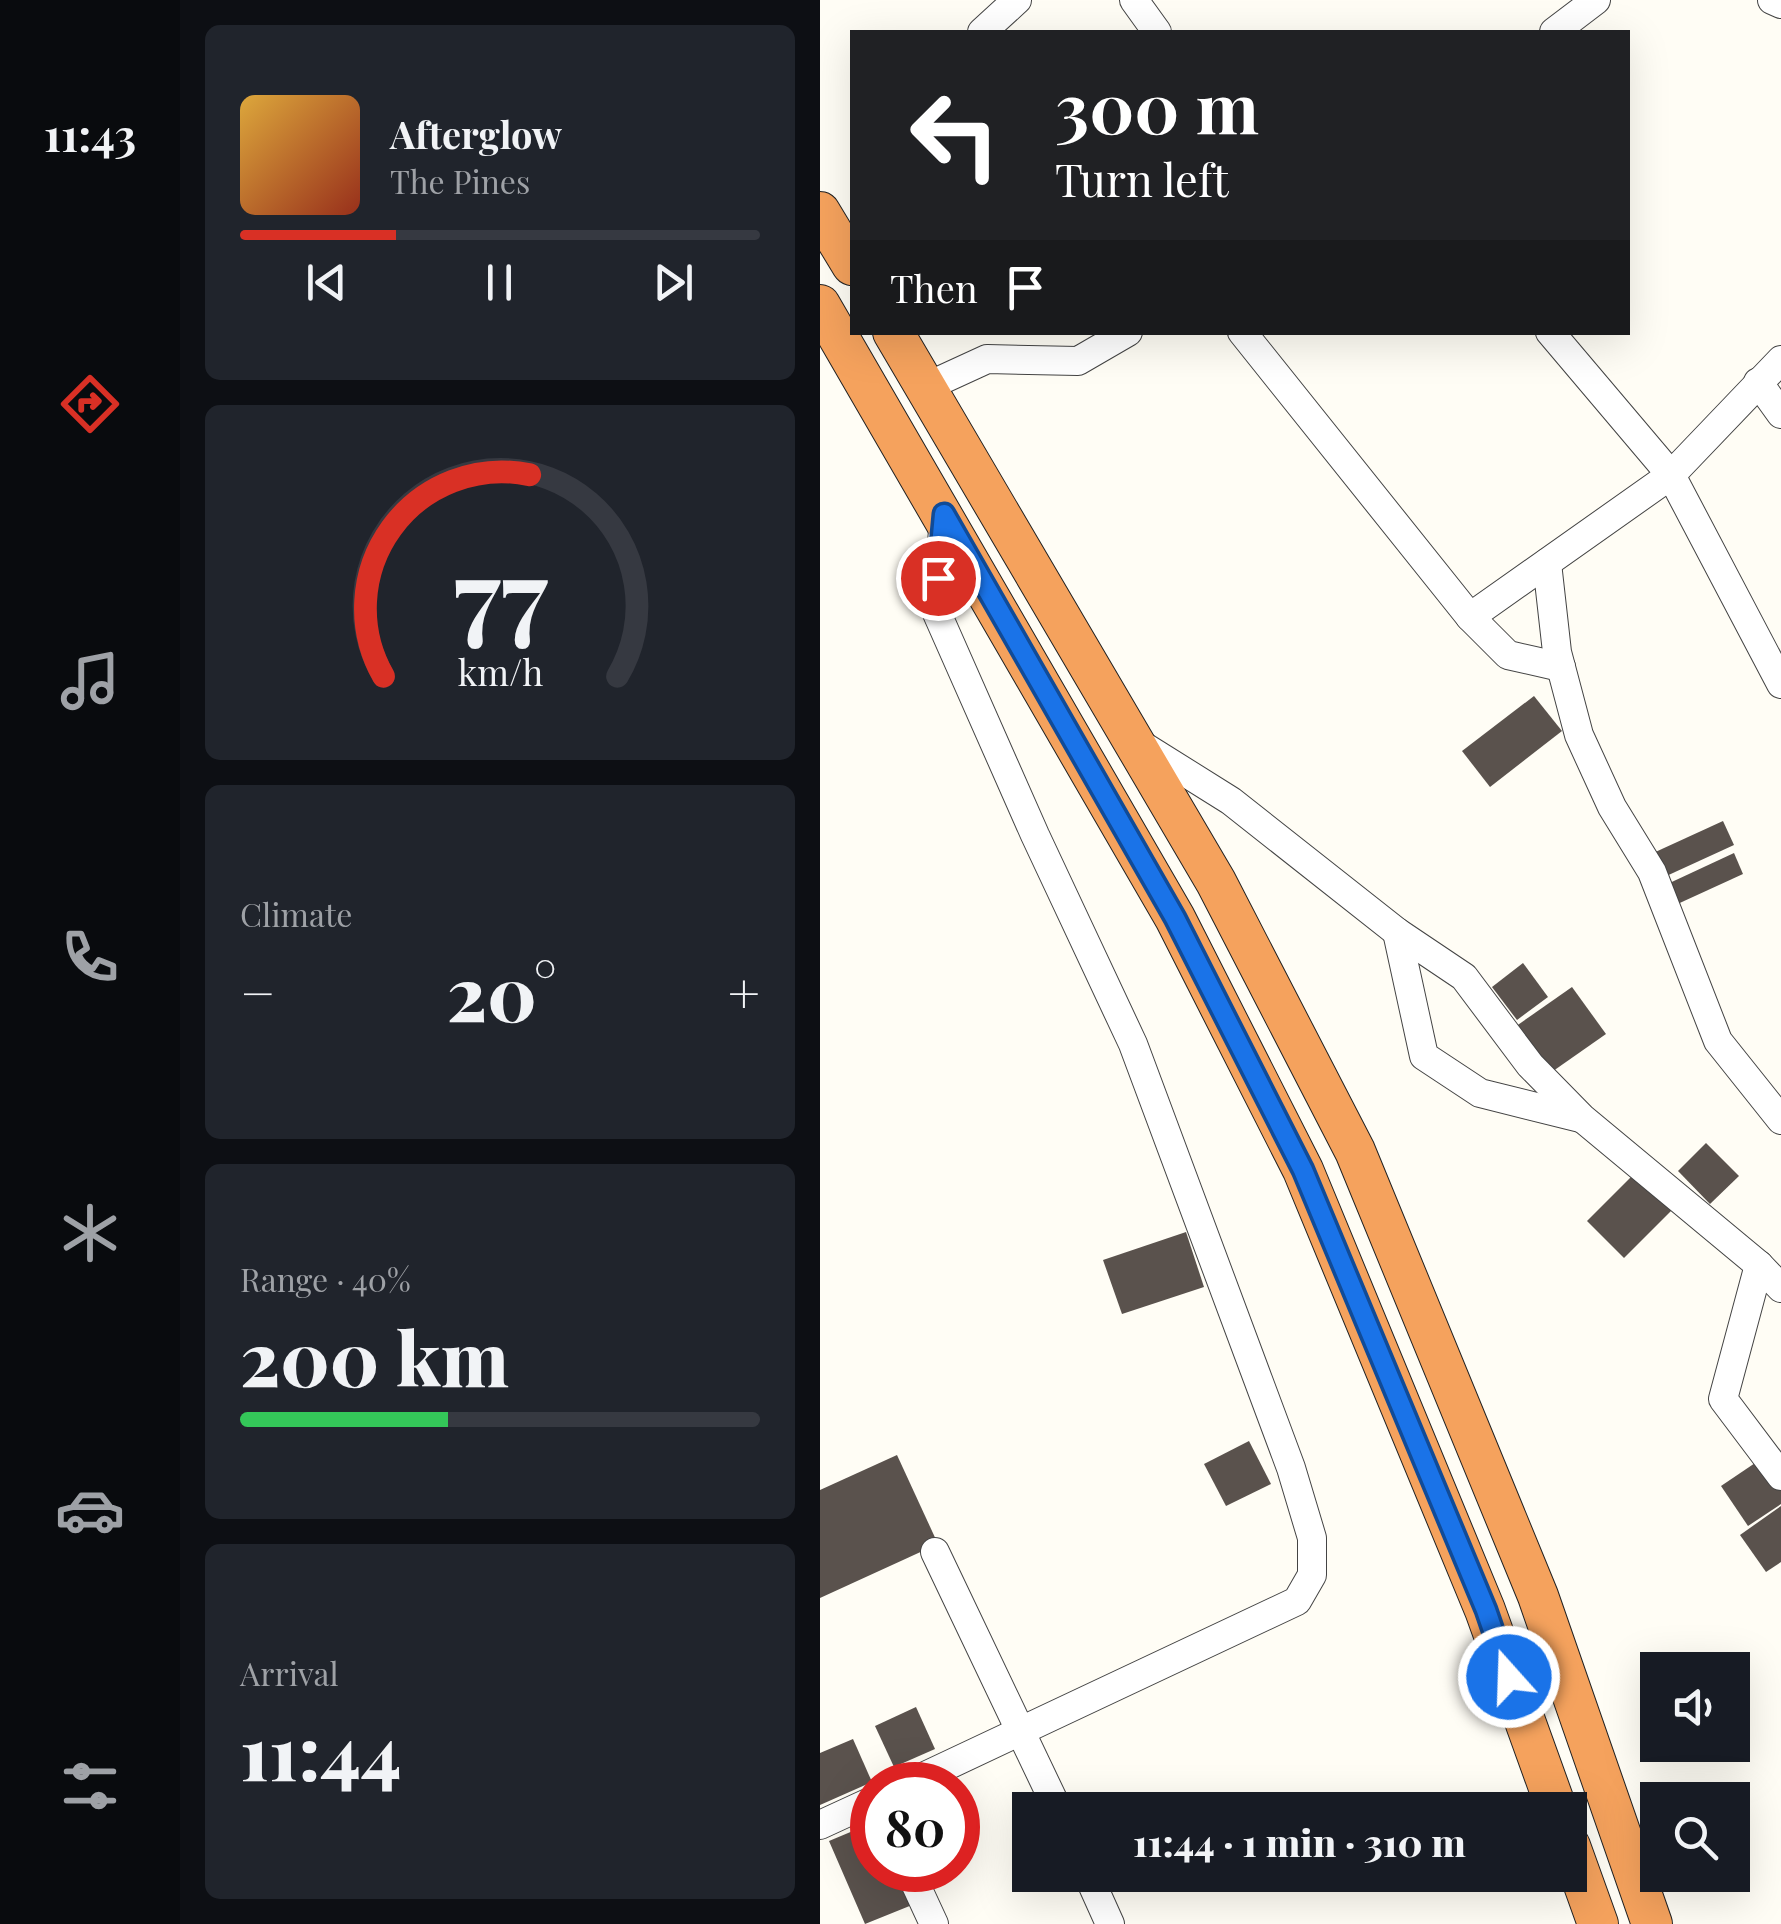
<!DOCTYPE html>
<html lang="en">
<head>
<meta charset="utf-8">
<style>
  body { margin:0; font-family:"Playfair Display",serif; background:#20242c; color:#f1f3f6; height:100vh; display:flex; flex-direction:column; font-size:38px; white-space:nowrap }
  * { box-sizing:border-box; margin:0 }
  p { font-size:32px; color:#9ea1a6 }
  .icon { flex:none; width:55px; height:55px; fill:none; stroke:currentColor; stroke-width:2; stroke-linecap:round; stroke-linejoin:round }
  .map { position:relative; flex:1; overflow:hidden }
  .side { display:flex; flex-direction:column; gap:25px; padding:25px; background:#0d0f14; width:640px }
  .side>* { flex:none }
  .hud { position:absolute; left:30px; top:30px; width:780px; height:305px; border-radius:0px; box-shadow:0 10px 40px #0002; background:#202124; color:#fff; overflow:hidden }
  .tools { position:absolute; left:820px; top:1652px; display:grid; gap:20px }
  .tools a { display:grid; place-items:center; width:110px; height:110px; border-radius:0px; background:#171b24; box-shadow:0 10px 40px #0002; font-size:50px }
  .speed { position:absolute; left:30px; top:1762px; display:flex; gap:20px; font-size:50px; font-weight:700; text-align:center }
  .speed>* { display:grid; place-content:center; width:130px; height:130px; border-radius:50%; background:#171b24; box-shadow:0 10px 40px #0002; line-height:1 }
  .speed .limit { border:15px solid #d22; background:#fff; color:#111 }
  .pin { position:absolute; display:grid; place-items:center; width:85px; height:85px; color:#fff; margin:-42px; border:5px solid #fff; border-radius:50%; box-shadow:0 2px 10px #0007 }
  .me { position:absolute; width:110px; margin:-55px; rotate:340deg; stroke-linejoin:round; filter:drop-shadow(0 0 8px #0008) }
  .turn { display:flex; align-items:center; gap:35px; height:210px; padding:0 40px; font-size:45px }
  .turn .icon { width:130px; height:130px; stroke-width:2.5 }
  .turn b { display:block; font-size:70px; line-height:85px }
  .then { display:flex; align-items:center; height:95px; padding:0 40px; background:#0003; gap:20px; font-size:38px }
  .big { font-size:75px; font-weight:800; line-height:1.1 }
  .side .tile { flex:1; display:flex; flex-direction:column; justify-content:center; gap:15px; min-width:0; padding:0 35px; border-radius:15px; background:#20242c }
  .side .dial { align-items:center; gap:0 }
  .dial svg { height:260px; overflow:visible; fill:none; stroke:#363941; stroke-width:7; stroke-linecap:round; text-anchor:middle }
  .dial text { fill:#f1f3f6; stroke:none }
  .song { display:flex; align-items:center; gap:30px }
  .cover { width:120px; height:120px; border-radius:15px; background:linear-gradient(135deg,hsl(40 70% 55%),hsl(10 70% 35%)) }
  .played { height:10px; border-radius:5px; background:linear-gradient(90deg,#d93025 30%,#363941 30%) }
  .keys { display:flex; justify-content:space-around; direction:ltr }
  .heat { display:flex; justify-content:space-between; align-items:center; font-size:55px; direction:ltr }
  .charge { height:15px; border-radius:8px; background:linear-gradient(90deg,#34c759 40%,#363941 0) }
  .trip { position:absolute; left:192px; top:1792px; width:575px; height:100px; border-radius:0px; background:#171b24; box-shadow:0 10px 40px #0002; font-weight:800; line-height:100px; text-align:center }
  main { display:flex; flex:1; min-height:0 }
  .dock { display:flex; flex-direction:column; width:180px; justify-content:space-around; align-items:center; background:#090b0e; color:#9ea1a6 }
  .dock .icon { width:70px; height:70px }
  .dock .current { color:#d93025 }
  .dock b { font-size:45px; color:#f1f3f6 }
  .map>svg:first-child { display:block }
  .building { fill:#5a524d }
  .lines { fill:none; stroke-linecap:round; stroke-linejoin:round }
  .minor-casing { stroke:#444; stroke-width:30 }
  .highway-casing { stroke:#222; stroke-width:42 }
  .minor { stroke:#fff; stroke-width:28 }
  .highway { stroke:#f5a25d; stroke-width:40 }
  .route-casing { stroke:#114b97; stroke-width:25 }
  .route { stroke:#1a73e8; stroke-width:18 }
</style>
</head>
<body>
<main>
<nav class="dock">
<b>11:43</b>
<svg class="icon current" aria-label="directions" viewBox="0 0 24 24"><path d="M12 3l9 9-9 9-9-9zM9 14v-3h6M13 9l2 2-2 2"/></svg>
<svg class="icon" aria-label="music" viewBox="0 0 24 24"><path d="M9 18V5l10-2v13"/><circle cx="6" cy="18" r="3"/><circle cx="16" cy="16" r="3"/></svg>
<svg class="icon" aria-label="phone" viewBox="0 0 24 24"><path d="M5 4h4l2 5-3 2q2 4 5 5l2-3 5 2v4C11 20 4 13 5 4z"/></svg>
<svg class="icon" aria-label="climate" viewBox="0 0 24 24"><path d="M12 3v18M4 7l16 10M4 17L20 7"/></svg>
<svg class="icon" aria-label="car" viewBox="0 0 24 24"><path d="M5 17H2v-5l4-1 3-4h7l3 4 3 1v5h-3M9 17h6M6 11h13"/><circle cx="7" cy="17" r="2"/><circle cx="17" cy="17" r="2"/></svg>
<svg class="icon" aria-label="filters" viewBox="0 0 24 24"><path d="M4 7h16M4 17h16"/><circle cx="9" cy="7" r="2"/><circle cx="15" cy="17" r="2"/></svg>
</nav>
<section class="side">
<div class="tile">
<div class="song"><i class="cover"></i><div><b>Afterglow</b><p>The Pines</p></div></div>
<div class="played"></div>
<div class="keys"><svg class="icon" aria-label="previous" viewBox="0 0 24 24"><path d="M18 5L8 12l10 7zM5 5v14"/></svg><svg class="icon" aria-label="pause" viewBox="0 0 24 24"><path d="M8 5v14M16 5v14"/></svg><svg class="icon" aria-label="next" viewBox="0 0 24 24"><path d="M6 5l10 7-10 7zM19 5v14"/></svg></div>
</div>
<div class="tile dial"><svg viewBox="0 0 100 80">
<path d="M14 69A42 42 0 1 1 86 69"/>
<path d="M14 69A42 42 0 0 1 59 7" stroke="#d93025"/>
<text x="50" y="56" font-size="32" font-weight="700">77</text>
<text x="50" y="72" font-size="11">km/h</text>
</svg></div>
<div class="tile"><p>Climate</p>
<div class="heat"><a>−</a><b class="big">20°</b><a>+</a></div>
</div>
<div class="tile"><p>Range · 40%</p><b class="big">200 km</b><div class="charge"></div></div>
<div class="tile"><p>Arrival</p><b class="big">11:44</b></div>
</section>
<div class="map">
<svg width="961" height="1924" viewBox="0 0 961 1924">
  <rect width="100%" height="100%" fill="#fffdf5"/>
  <!-- building -->
  <g class="building">
    <polygon points="714,696 742,731 670,787 642,751"/>
    <polygon points="903,821 914,845 842,878 831,854"/>
    <polygon points="914,853 923,874 851,907 841,887"/>
    <polygon points="703,963 728,997 697,1020 672,987"/>
    <polygon points="752,987 786,1034 726,1076 692,1029"/>
    <polygon points="886,1143 919,1176 890,1204 858,1171"/>
    <polygon points="816,1172 852,1210 804,1258 767,1221"/>
    <polygon points="366,1232 384,1287 302,1314 283,1260"/>
    <polygon points="429,1441 451,1484 406,1506 384,1464"/>
    <polygon points="77,1455 118,1544 0,1598 0,1490"/>
    <polygon points="944,1457 961,1483 961,1504 928,1526 901,1486"/>
    <polygon points="961,1506 961,1562 946,1572 920,1535"/>
    <polygon points="96,1707 115,1749 74,1767 55,1726"/>
    <polygon points="33,1739 52,1782 0,1805 0,1753"/>
    <polygon points="52,1823 52,1870 84,1870 97,1903 45,1924 9,1841"/>
  </g>
  <g class="lines">
    <!-- minor casing -->
    <g class="minor-casing">
      <g id="minor">
        <polyline points="314,0 337,32"/>
        <polyline points="952,0 961,4"/>
        <polyline points="162,32 197,0"/>
        <polyline points="734,32 776,0"/>
        <polyline points="422,332 650,617 851,475 961,360"/>
        <polyline points="730,332 851,475 961,684"/>
        <polyline points="938,382 961,414"/>
        <polyline points="106,387 167,359 258,361 308,332"/>
        <polyline points="727,563 737,652 759,735 792,807 832,872 898,1041 961,1120"/>
        <polyline points="650,617 688,655 741,667"/>
        <polyline points="320,744 411,801 577,932 644,977 710,1065 762,1118 939,1265 961,1288"/>
        <polyline points="577,932 604,1056 660,1093 760,1118"/>
        <polyline points="939,1265 903,1399 961,1476"/>
        <polyline points="115,1552 238,1810"/>
        <polyline points="86,1785 477,1601 492,1575 492,1538 471,1468 313,1044 215,835 116,611 124,519"/>
        <polyline points="0,1825 52,1801"/>
        <polyline points="89,1870 114,1924"/>
        <polyline points="268,1875 290,1924"/>
      </g>
    </g>
    <!-- highway casing -->
    <g class="highway-casing">
      <g id="highway">
        <polyline points="0,212 32,265"/>
        <polyline points="0,305 355,918 483,1170 665,1610 737,1810"/>
        <polyline points="73,332 396,882 535,1151 718,1596 832,1924"/>
        <polyline points="750,1846 778,1924"/>
      </g>
    </g>
    <!-- minor -->
    <use href="#minor" class="minor"/>
    <!-- highway -->
    <use href="#highway" class="highway"/>
  </g>
  <g class="lines">
    <!-- route casing -->
    <g class="route-casing">
      <polyline id="route" points="118,578 124,514 355,918 483,1170 666,1610 689,1677"/>
    </g>
    <!-- route -->
    <use href="#route" class="route"/>
  </g>
</svg>
<div class="tools">
<a><svg class="icon" aria-label="sound" viewBox="0 0 24 24"><path d="M4 9h4l5-4v14l-5-4H4zM17 9q2 3 0 6"/></svg></a>
<a><svg class="icon" aria-label="search" viewBox="0 0 24 24"><circle cx="10" cy="10" r="6"/><path d="M15 15l6 6"/></svg></a>
</div>
<div class="speed"><div class="limit">80</div></div>
<div class="pin" style="left:118px;top:578px;background:#d93025"><svg class="icon" aria-label="arrive" viewBox="0 0 24 24"><path d="M6 21V4h12l-3 4 3 4H6"/></svg></div>
<svg class="me" style="left:689px;top:1677px" viewBox="-20 -20 40 40"><circle r="17" fill="#1a73e8" stroke="#fff" stroke-width="3"/><path d="M0-11L8 9 0 5-8 9z" fill="#fff"/></svg>
<div class="trip">11:44 · 1 min · 310 m</div>
<div class="hud">
<div class="turn"><svg class="icon" aria-label="left" viewBox="0 0 24 24"><path d="M17 20v-9H6M10 6l-5 5 5 5"/></svg><div><b>300 m</b>Turn left</div></div>
<div class="then">Then<svg class="icon" aria-label="arrive" viewBox="0 0 24 24"><path d="M6 21V4h12l-3 4 3 4H6"/></svg></div>
</div>
</div>
</main>
</body>
</html>
